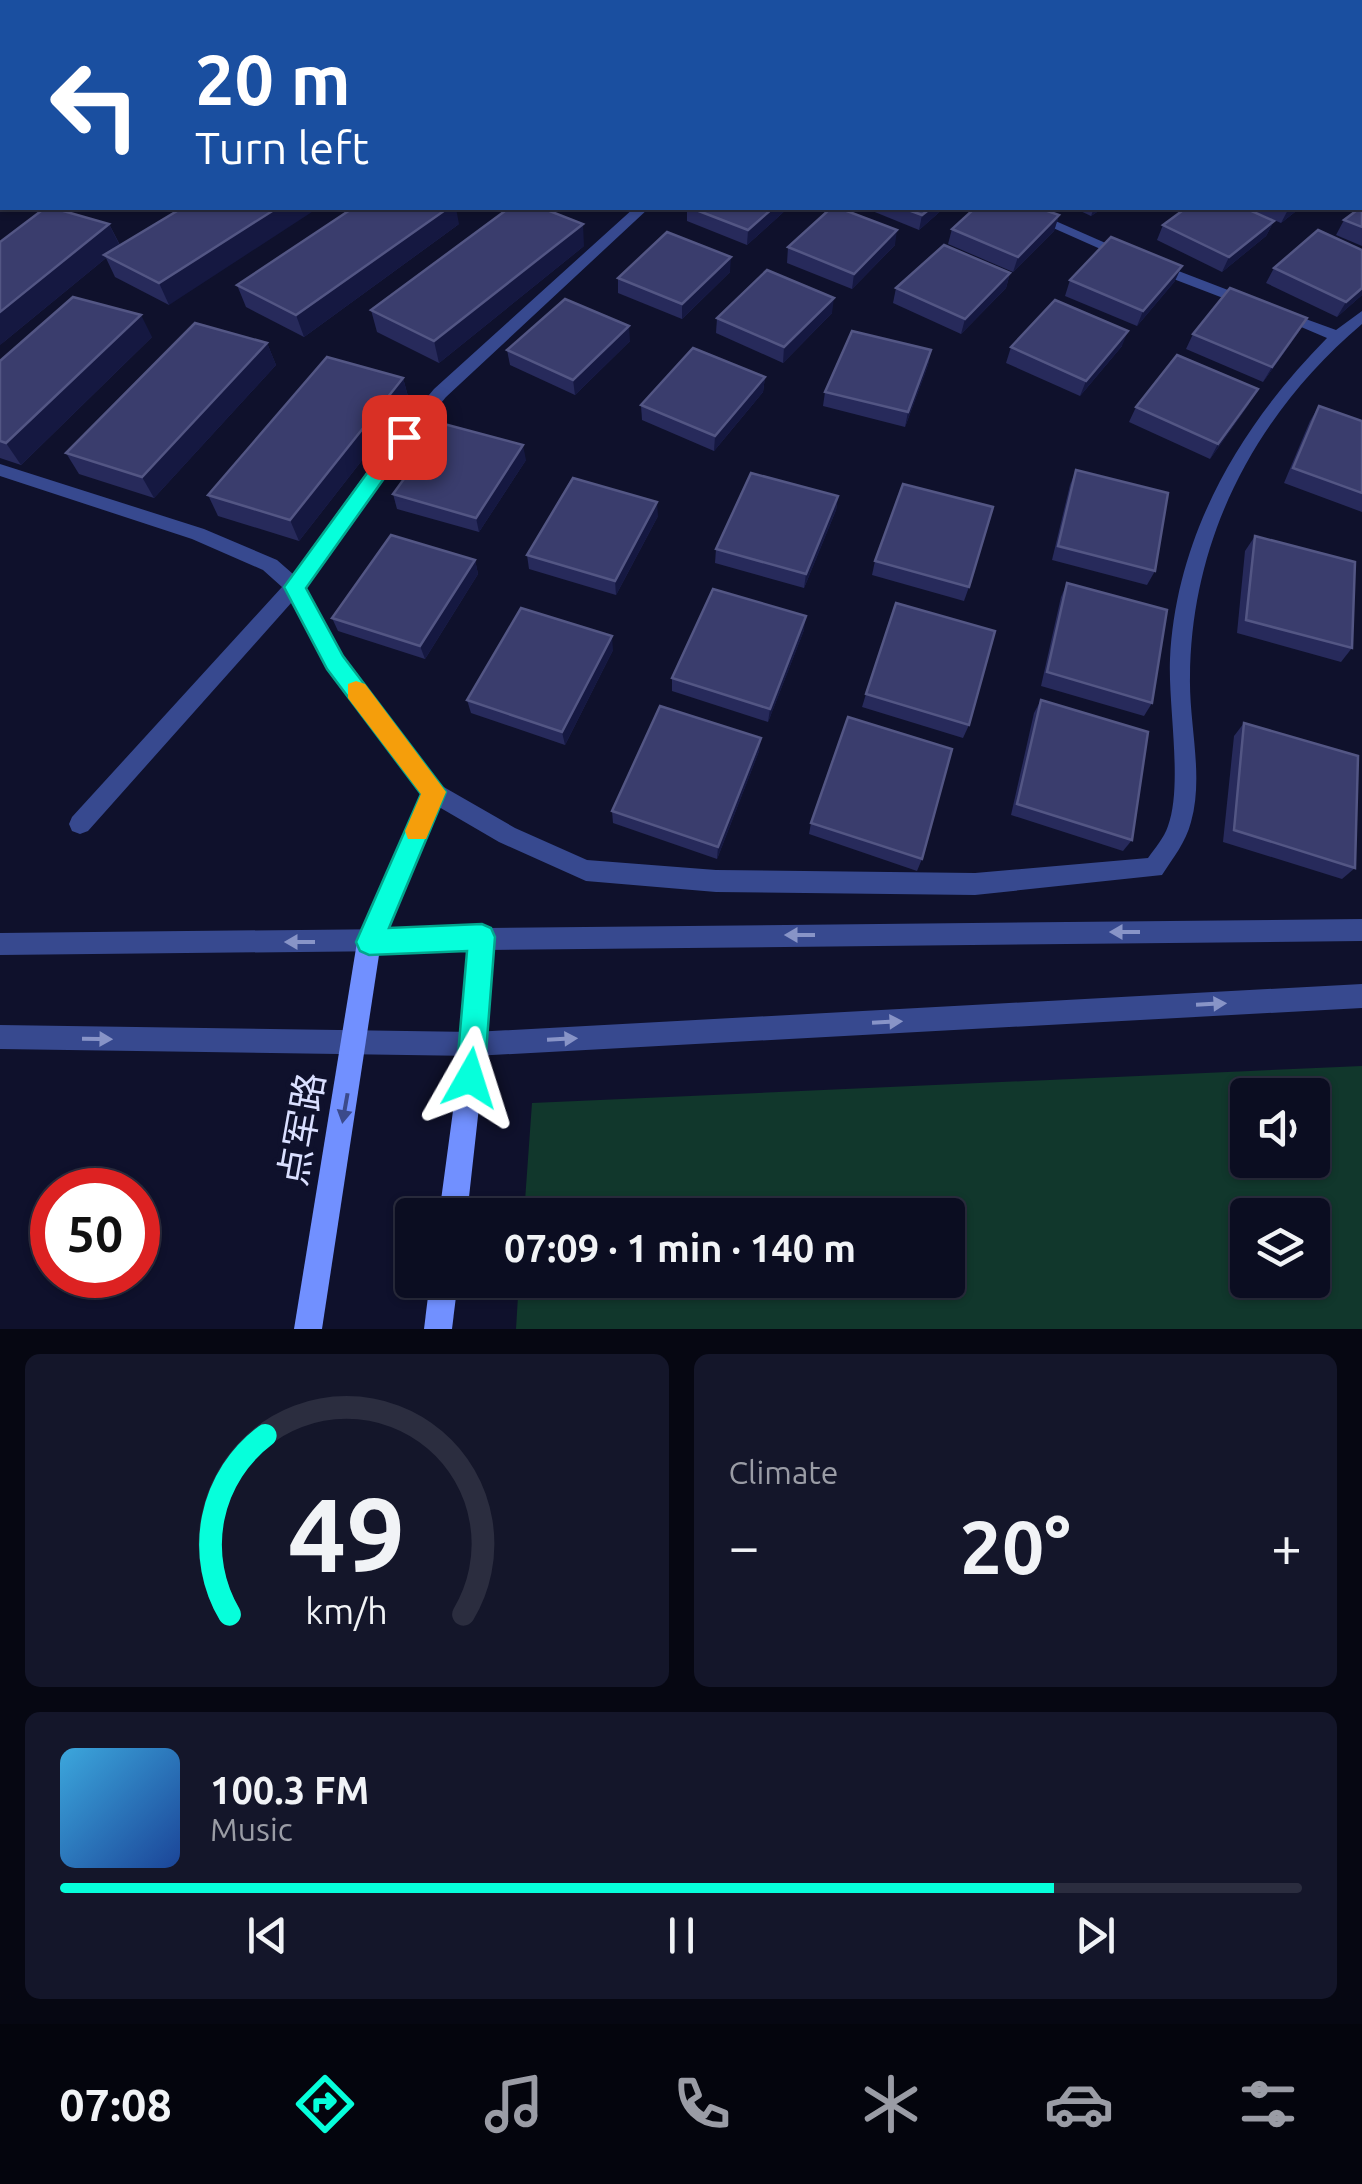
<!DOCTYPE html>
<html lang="en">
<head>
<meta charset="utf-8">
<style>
  body { margin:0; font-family:Ubuntu,"Noto Sans SC",sans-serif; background:#14162a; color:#f1f3f6; height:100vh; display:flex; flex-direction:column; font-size:38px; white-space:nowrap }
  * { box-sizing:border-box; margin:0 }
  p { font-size:32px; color:#9a9ca5 }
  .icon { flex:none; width:55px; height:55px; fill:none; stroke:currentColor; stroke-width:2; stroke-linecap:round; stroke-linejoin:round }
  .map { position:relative; height:1329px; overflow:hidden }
  .panel { display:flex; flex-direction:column; gap:25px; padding:25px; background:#060712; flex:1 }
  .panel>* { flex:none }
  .guide { position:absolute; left:0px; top:0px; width:1362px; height:210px; box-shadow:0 2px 8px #0004,0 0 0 2px #2b2d3f; background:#1a4fa0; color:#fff; overflow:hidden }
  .buttons { position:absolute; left:1230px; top:1078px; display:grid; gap:20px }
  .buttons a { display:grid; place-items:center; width:100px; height:100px; border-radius:10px; background:#0b0d21; box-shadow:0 2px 8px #0004,0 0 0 2px #2b2d3f; font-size:50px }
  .speed { position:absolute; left:30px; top:1168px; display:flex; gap:20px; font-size:50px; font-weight:700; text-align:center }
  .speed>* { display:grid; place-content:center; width:130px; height:130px; border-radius:50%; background:#0b0d21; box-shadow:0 2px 8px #0004,0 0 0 2px #2b2d3f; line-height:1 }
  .speed .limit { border:15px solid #d22; background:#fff; color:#111 }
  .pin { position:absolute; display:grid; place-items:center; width:85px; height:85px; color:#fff; margin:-42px; border-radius:20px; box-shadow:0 5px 15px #0006 }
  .me { position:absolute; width:110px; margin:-55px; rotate:6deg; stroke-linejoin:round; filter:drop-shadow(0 0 8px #0008) }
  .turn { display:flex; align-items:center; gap:35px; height:210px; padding:0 30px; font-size:45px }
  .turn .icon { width:130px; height:130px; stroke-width:2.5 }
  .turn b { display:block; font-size:70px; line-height:85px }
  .big { font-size:75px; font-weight:700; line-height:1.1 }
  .panel .tile { flex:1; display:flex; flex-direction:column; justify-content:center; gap:15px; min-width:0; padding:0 35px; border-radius:15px; background:#14162a }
  .panel .dial { align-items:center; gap:0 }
  .dial svg { height:260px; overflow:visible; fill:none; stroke:#2b2d3f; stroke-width:7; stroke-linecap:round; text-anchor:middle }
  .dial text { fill:#f1f3f6; stroke:none }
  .song { display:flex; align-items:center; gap:30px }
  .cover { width:120px; height:120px; border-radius:15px; background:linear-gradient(135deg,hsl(200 70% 55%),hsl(220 70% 35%)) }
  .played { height:10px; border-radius:5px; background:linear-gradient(90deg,#06ffdb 80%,#2b2d3f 80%) }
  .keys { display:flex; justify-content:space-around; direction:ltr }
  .heat { display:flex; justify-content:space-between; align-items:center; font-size:55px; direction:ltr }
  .panel .tiles { flex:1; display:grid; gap:25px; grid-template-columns:1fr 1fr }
  .tile:last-child { grid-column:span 2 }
  .trip { position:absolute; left:395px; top:1198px; width:570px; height:100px; border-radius:10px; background:#0b0d21; box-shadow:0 2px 8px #0004,0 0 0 2px #2b2d3f; font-weight:700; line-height:100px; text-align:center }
  .dock { display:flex; height:160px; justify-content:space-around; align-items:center; background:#04050d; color:#9a9ca5 }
  .dock .icon { width:70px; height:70px }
  .dock .current { color:#06ffdb }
  .dock b { font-size:45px; color:#f1f3f6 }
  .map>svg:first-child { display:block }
  .green { fill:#11372c; fill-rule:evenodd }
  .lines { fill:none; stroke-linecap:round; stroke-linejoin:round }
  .service { fill:#37498f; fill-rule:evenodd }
  .tertiary { fill:#37498f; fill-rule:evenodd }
  .secondary { fill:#7190ff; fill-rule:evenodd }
  .wall { fill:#272a5b }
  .shaded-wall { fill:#151841 }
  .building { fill:#3a3d6d; stroke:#535684; stroke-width:2.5 }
  .oneway { fill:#8894c7 }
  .oneway2 { fill:#3b4a8b }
  .route { fill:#06ffdb; stroke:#04a68e; stroke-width:2.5 }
  .slow { fill:#f59e0b }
  .labels { text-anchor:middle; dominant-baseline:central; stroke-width:10; stroke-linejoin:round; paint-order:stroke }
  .near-street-label { font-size:38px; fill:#dadfff; stroke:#0f112c }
</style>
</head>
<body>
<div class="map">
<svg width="1362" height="1329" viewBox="0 0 1362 1329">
  <rect width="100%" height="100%" fill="#0f112c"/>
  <!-- green -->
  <g class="green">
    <polygon points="940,0 1362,0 1362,131 1360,2"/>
    <path d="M1362 1066V1329H516L519 1280H948V1215H524L532 1103ZM1248 1095H1312V1160H1248ZM1248 1215H1312V1280H1248Z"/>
  </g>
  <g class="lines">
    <!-- service -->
    <g class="service">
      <path d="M634 208H649L446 397 391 463 304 588 342 657 442 786 515 828 587 860 716 870 975 873 1148 858C1155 848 1164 838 1168 826 1183 785 1168 706 1170 659 1176 534 1241 425 1327 338L1273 315 1281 310 1336 330 1362 311V324C1256 414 1191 537 1190 677 1189 724 1204 776 1191 822 1186 842 1173 858 1162 875L975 895 716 892 586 881 499 842 439 807 377 950 369 953 361 950 357 942 422 795 328 669 292 602 88 831 80 834 72 831 69 824 72 817 282 587 263 570 192 539 0 476V464L204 529 277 560 293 574 379 455 434 389Z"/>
      <polygon points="1008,208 1026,208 1135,256 1128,260 1123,259"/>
      <polygon points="1155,262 1254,300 1257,303 1249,308 1244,306 1150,270 1150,264"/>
    </g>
    <!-- tertiary -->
    <g class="tertiary">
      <rect x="0" y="8" width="2" height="6"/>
      <rect x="1360" y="149" width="2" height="9"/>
      <polygon points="1362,919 1362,941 0,955 0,933"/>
      <polygon points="1362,984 1362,1008 474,1056 0,1049 0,1025 474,1032"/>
    </g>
    <!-- secondary -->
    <g class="secondary">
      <polygon points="481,926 489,929 493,937 486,1044 467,1215 439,1215 462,1044 469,937 473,929"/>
      <polygon points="369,931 377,934 381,942 322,1329 294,1329 357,942 361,934"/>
      <polygon points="430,1280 458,1280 452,1329 424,1329"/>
    </g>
  </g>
  <!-- wall -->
  <g class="wall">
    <polygon points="1362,205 1362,246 1336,235 1344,220"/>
    <polygon points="182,208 169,305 115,277 106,258 0,345 109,224 120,245"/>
    <polygon points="687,208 788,208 747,245 687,221"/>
    <polygon points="865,208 944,208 919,230"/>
    <polygon points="1074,208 1103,208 1091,216"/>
    <polygon points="1247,208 1300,208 1281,223"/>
    <polygon points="1059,215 1054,231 1013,272 948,244 952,229"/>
    <polygon points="1274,221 1266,236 1222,272 1157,240 1163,225"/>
    <polygon points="459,224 304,337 246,307 237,285"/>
    <polygon points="895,245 852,289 787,263 788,247"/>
    <polygon points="584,246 439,363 377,332 371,310"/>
    <polygon points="1362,250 1362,295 1337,317 1266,283 1274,268"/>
    <polygon points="730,272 682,319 618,293 618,278"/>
    <polygon points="1010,273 1006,288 961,334 893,303 896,288"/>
    <polygon points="1070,280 1175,281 1137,326 1065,296"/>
    <polygon points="832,313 783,363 716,333 717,318"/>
    <polygon points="1307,318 1298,333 1263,382 1186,349 1193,334"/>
    <polygon points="152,337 21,465 0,458 0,361"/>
    <polygon points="630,341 575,395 510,365 507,350"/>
    <polygon points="267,343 276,365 154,498 79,474 66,453"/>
    <polygon points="1122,346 1080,396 1006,363 1011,347"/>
    <polygon points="931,350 928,365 905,427 823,406 825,392"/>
    <polygon points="765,377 763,392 714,451 642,420 641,405"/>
    <polygon points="403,378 409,400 299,541 218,516 208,495"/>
    <polygon points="1249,404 1210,459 1129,422 1136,407"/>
    <polygon points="1319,406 1362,421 1362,512 1284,483 1310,421"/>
    <polygon points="526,460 479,532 397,509 393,494"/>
    <polygon points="1076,470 1155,571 1147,585 1052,560 1070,485"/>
    <polygon points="838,496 836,510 804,588 715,563 716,549"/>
    <polygon points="658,516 616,595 529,569 527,555"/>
    <polygon points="1255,536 1352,648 1341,662 1237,633 1245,551"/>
    <polygon points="475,560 478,574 425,659 338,631 332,618"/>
    <polygon points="875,561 969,587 964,601 872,575"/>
    <polygon points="1067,583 1152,703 1144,716 1041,686 1061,597"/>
    <polygon points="804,630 768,722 672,691 672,678"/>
    <polygon points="613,650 565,745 471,713 467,700"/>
    <polygon points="866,694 969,725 963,738 862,707"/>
    <polygon points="1041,700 1132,840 1123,851 1011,815 1034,713"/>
    <polygon points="1244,723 1355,868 1342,879 1223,842 1234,736"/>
    <polygon points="761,738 759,751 717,859 613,823 612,811"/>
    <polygon points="811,823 922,859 917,871 809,834"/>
  </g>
  <!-- shaded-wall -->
  <g class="shaded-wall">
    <polygon points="2,108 2,134 0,135 0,109"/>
    <polygon points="277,208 318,208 169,305 159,283"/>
    <polygon points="448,208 456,208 459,224 304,337 296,315"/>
    <polygon points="773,208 788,208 747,245 748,230"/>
    <polygon points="931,208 944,208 919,230 922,215"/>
    <polygon points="1094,208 1103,208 1091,216"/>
    <polygon points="1289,208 1300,208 1281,223"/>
    <polygon points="1059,215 1054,231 1013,272 1018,257"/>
    <polygon points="1274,221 1266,236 1222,272 1229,257"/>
    <polygon points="109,224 120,246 104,255 106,258 0,345 0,312"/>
    <polygon points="583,224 584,246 439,363 434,341"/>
    <polygon points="897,230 895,245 852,289 854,274"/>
    <polygon points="731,257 730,272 682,319 682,304"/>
    <polygon points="1182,266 1175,281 1137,326 1143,311"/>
    <polygon points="1010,273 1006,288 961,334 965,319"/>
    <polygon points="1362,288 1362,295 1337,317 1346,302"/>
    <polygon points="834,298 832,313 783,363 784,347"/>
    <polygon points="141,315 152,337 21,465 6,443"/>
    <polygon points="1307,318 1298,333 1263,382 1272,367"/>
    <polygon points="629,326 630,341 575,395 573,380"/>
    <polygon points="1128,331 1122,346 1080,396 1086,381"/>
    <polygon points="267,343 276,365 154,498 142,477"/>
    <polygon points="931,350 928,365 905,427 908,412"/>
    <polygon points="765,377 763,392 714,451 715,436"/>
    <polygon points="403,378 409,400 299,541 290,520"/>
    <polygon points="1258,389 1249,404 1210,459 1218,444"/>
    <polygon points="523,445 526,460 479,532 476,518"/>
    <polygon points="838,496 836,510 804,588 806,574"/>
    <polygon points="657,502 658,516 616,595 615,581"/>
    <polygon points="475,560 478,574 425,659 420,646"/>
    <polygon points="806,616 804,630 768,722 770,709"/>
    <polygon points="612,636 613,650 565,745 562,732"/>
    <polygon points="761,738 759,751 717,859 718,847"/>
  </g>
  <!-- building -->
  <g class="building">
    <polygon points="2,80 2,108 0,109 0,81"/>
    <polygon points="1362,205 1362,227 1344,220 1360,208"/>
    <polygon points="45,208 53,208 109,224 0,312 0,242"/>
    <polygon points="182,208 277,208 159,283 104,255"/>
    <polygon points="353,208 448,208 296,315 237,285"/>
    <polygon points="509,208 542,208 583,224 434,341 371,310"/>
    <polygon points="691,208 773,208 748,230"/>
    <polygon points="831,208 839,208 897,230 854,274 788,247"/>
    <polygon points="903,208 931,208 922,215"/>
    <polygon points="975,208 1039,208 1059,215 1018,257 952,229"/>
    <polygon points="1186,208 1245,208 1274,221 1229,257 1163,225"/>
    <polygon points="1318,230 1362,250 1362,288 1346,302 1274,268"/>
    <polygon points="667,232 731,257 682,304 618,278"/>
    <polygon points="1111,237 1182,266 1143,311 1070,280"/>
    <polygon points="944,245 1010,273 965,319 896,288"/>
    <polygon points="767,270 834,298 784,347 717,318"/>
    <polygon points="1230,288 1307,318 1272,367 1193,334"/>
    <polygon points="73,297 141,315 6,443 0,441 0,361"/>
    <polygon points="565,299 629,326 573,380 507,350"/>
    <polygon points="1055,300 1128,331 1086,381 1011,347"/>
    <polygon points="195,323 267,343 142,477 66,453"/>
    <polygon points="852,331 931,350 908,412 825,392"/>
    <polygon points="693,348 765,377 715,436 641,405"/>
    <polygon points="1177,355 1258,389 1218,444 1136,407"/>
    <polygon points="327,357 403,378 290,520 208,495"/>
    <polygon points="1319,406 1362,421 1362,493 1293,468"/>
    <polygon points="444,424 523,445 476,518 393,494"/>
    <polygon points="1076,470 1168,493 1155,571 1058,546"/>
    <polygon points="751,473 838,496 806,574 716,549"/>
    <polygon points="573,478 657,502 615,581 527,555"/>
    <polygon points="903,484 993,507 969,587 875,561"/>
    <polygon points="391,535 475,560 420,646 332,618"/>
    <polygon points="1255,536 1355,562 1352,648 1246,620"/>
    <polygon points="1067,583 1167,610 1152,703 1047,672"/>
    <polygon points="713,589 806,616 770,709 672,678"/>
    <polygon points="896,603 995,631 969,725 866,694"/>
    <polygon points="521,608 612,636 562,732 467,700"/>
    <polygon points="1041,700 1148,732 1132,840 1017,804"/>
    <polygon points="660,706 761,738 718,847 612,811"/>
    <polygon points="848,717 952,749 922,859 811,823"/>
    <polygon points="1244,723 1358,756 1355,868 1234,830"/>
  </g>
  <!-- one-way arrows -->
  <defs><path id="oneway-solid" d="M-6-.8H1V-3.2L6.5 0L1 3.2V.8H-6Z" transform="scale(2.5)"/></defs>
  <g class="oneway">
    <use href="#oneway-solid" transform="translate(1125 932) rotate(180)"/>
    <use href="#oneway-solid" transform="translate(800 935) rotate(180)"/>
    <use href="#oneway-solid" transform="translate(300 942) rotate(180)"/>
    <use href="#oneway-solid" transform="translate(1211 1004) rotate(-3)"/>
    <use href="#oneway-solid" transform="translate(887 1022) rotate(-3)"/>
    <use href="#oneway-solid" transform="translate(97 1039) rotate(1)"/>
    <use href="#oneway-solid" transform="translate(562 1039) rotate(-3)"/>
  </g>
  <use class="oneway2" href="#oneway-solid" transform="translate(345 1108) rotate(100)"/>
  <!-- route -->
  <polygon class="route" points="404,430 413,437 410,442 306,588 343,656 446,792 389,928 482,924 491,928 495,937 484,1078 480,1088 470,1092 460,1088 456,1078 467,951 369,955 360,951 356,942 421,794 327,669 284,587 397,432"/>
  <!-- slow -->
  <polygon class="slow" points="356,681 365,684 446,792 426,839 408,839 405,831 421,794 348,698 348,684"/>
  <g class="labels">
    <!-- near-street labels -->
    <g class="near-street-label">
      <text transform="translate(301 1129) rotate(-80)">点军路</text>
    </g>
  </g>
</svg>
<div class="buttons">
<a><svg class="icon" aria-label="sound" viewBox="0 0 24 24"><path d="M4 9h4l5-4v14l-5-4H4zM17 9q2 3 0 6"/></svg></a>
<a><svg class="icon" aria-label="layers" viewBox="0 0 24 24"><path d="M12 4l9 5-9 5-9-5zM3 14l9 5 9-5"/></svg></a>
</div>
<div class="speed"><div class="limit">50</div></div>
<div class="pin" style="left:404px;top:437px;background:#d93025"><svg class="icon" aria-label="arrive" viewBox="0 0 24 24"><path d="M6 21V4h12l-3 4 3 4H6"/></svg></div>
<svg class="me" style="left:470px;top:1078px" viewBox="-20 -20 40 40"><path d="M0-17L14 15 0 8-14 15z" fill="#06ffdb" stroke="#fff" stroke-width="4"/></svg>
<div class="trip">07:09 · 1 min · 140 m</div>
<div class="guide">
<div class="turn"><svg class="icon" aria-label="left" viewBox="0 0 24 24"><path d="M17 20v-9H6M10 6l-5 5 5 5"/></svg><div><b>20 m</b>Turn left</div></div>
</div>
</div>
<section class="panel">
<div class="tiles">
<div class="tile dial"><svg viewBox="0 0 100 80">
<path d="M14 69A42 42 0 1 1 86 69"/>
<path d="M14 69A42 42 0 0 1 25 14" stroke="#06ffdb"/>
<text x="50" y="56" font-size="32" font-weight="700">49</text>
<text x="50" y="72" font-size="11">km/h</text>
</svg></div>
<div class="tile"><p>Climate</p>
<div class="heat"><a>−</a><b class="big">20°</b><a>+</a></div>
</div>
<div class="tile">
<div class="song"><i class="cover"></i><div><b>100.3 FM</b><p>Music</p></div></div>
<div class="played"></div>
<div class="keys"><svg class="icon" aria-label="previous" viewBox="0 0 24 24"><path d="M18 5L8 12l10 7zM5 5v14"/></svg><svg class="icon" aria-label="pause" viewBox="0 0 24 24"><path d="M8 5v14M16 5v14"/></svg><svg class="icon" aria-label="next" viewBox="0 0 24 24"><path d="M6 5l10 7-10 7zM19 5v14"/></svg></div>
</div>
</div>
</section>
<nav class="dock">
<b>07:08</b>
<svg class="icon current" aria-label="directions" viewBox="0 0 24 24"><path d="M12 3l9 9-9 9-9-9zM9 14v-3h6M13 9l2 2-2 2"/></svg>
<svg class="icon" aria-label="music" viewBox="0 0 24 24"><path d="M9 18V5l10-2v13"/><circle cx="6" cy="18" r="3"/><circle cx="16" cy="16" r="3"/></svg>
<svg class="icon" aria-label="phone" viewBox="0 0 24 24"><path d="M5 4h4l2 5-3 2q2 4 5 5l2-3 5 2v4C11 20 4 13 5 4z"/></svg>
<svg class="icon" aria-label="climate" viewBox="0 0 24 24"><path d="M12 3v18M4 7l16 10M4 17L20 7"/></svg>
<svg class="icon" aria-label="car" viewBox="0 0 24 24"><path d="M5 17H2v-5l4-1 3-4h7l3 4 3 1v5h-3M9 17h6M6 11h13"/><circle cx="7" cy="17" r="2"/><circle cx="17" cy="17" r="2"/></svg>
<svg class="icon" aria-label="filters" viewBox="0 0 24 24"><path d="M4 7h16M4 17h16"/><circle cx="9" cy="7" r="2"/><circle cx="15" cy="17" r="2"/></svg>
</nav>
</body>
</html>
